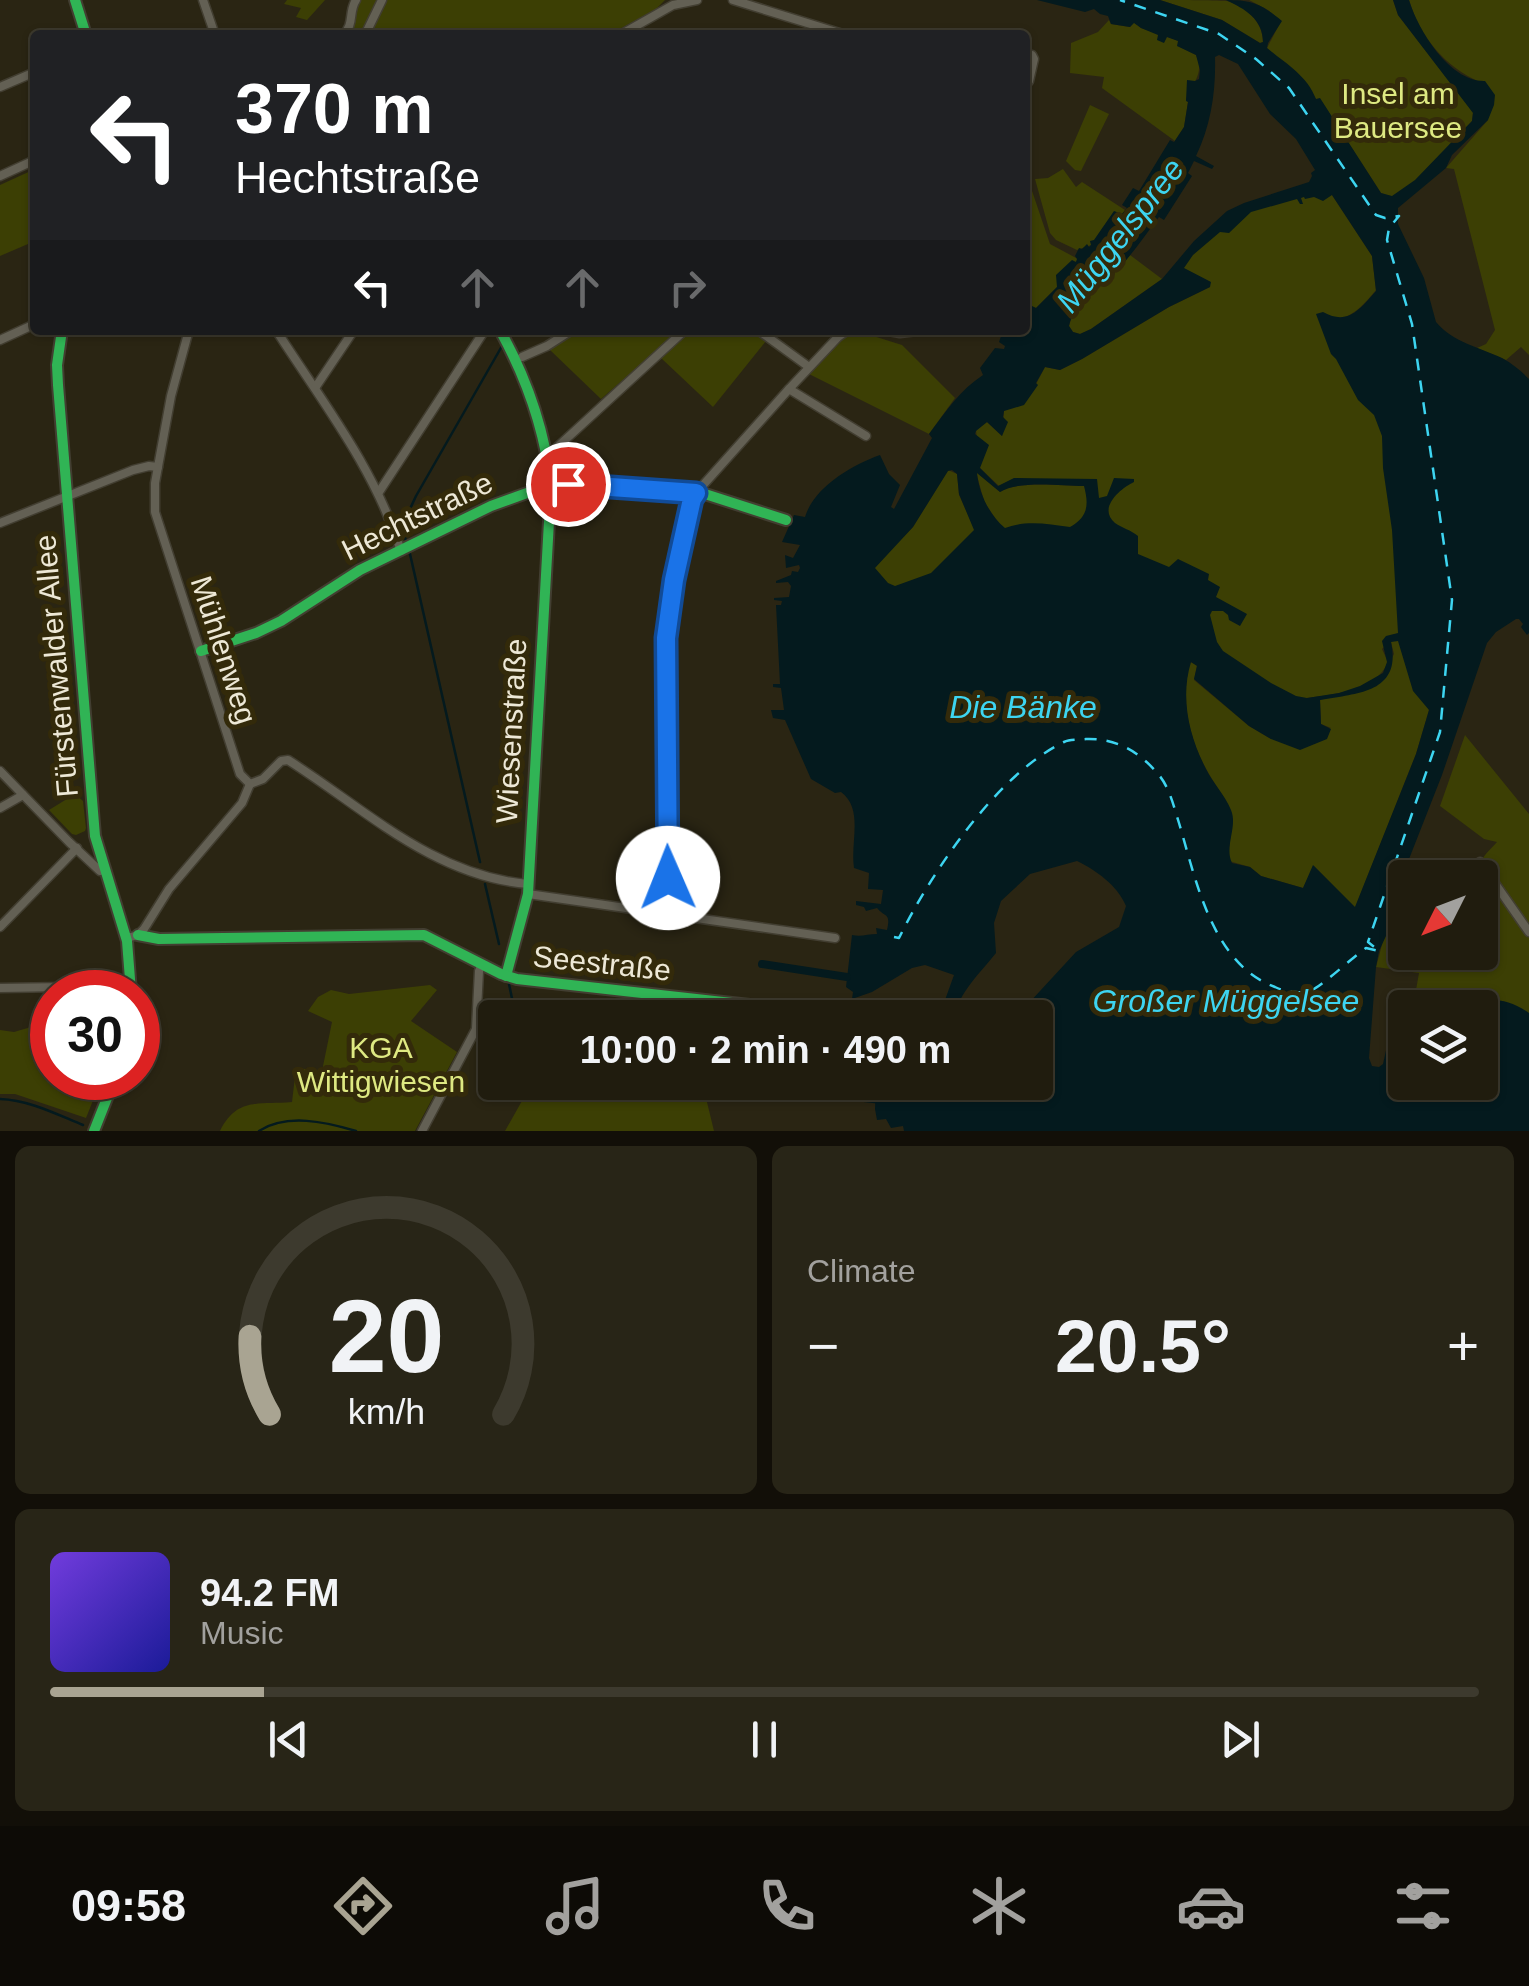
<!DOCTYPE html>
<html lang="en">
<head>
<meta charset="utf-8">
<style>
  body { margin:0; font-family:Arial,sans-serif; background:#282517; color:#f1f3f6; height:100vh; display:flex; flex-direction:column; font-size:38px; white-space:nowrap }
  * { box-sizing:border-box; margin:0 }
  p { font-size:32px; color:#a2a19e }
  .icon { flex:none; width:55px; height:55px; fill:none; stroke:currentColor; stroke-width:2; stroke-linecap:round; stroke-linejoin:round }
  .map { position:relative; height:1131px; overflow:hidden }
  .details { display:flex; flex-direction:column; gap:15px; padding:15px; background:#120f08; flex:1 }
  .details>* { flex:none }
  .banner { position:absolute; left:30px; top:30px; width:1000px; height:305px; border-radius:10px; box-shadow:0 2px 8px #0004,0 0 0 2px #3d3a2e; background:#202124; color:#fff; overflow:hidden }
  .needle { width:65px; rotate:228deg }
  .buttons { position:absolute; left:1388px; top:860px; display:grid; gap:20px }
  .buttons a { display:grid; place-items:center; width:110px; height:110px; border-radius:10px; background:#201c0e; box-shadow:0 2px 8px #0004,0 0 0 2px #3d3a2e; font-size:50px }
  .speed { position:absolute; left:30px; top:970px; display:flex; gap:20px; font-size:50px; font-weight:700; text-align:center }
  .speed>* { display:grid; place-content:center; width:130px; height:130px; border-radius:50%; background:#201c0e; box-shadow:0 2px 8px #0004,0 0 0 2px #3d3a2e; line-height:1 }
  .speed .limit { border:15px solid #d22; background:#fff; color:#111 }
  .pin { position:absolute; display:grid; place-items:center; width:85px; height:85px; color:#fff; margin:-42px; border:5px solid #fff; border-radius:50%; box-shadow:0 2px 10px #0007 }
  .me { position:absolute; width:110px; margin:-55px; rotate:359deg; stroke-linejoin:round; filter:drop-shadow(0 0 8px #0008) }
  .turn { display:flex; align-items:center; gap:35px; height:210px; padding:0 40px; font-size:45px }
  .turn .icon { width:130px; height:130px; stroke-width:2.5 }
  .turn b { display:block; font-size:70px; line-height:85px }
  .lanes { display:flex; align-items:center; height:95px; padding:0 40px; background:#0003; justify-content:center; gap:50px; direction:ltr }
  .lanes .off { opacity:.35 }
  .big { font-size:75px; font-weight:700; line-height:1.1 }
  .details .tile { flex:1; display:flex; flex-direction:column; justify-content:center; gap:15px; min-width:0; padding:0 35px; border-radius:15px; background:#282517 }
  .details .dial { align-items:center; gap:0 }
  .dial svg { height:260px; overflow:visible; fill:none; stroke:#3d3a2e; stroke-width:7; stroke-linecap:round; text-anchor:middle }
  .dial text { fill:#f1f3f6; stroke:none }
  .song { display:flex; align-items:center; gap:30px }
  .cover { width:120px; height:120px; border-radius:15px; background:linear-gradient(135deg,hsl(260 70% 55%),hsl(240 70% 35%)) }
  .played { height:10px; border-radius:5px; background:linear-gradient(90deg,#a9a492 15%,#3d3a2e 15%) }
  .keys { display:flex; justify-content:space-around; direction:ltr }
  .heat { display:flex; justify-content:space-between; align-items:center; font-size:55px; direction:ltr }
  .details .tiles { flex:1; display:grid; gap:15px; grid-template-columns:1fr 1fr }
  .tile:last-child { grid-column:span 2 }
  .trip { position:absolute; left:478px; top:1000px; width:575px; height:100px; border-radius:10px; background:#201c0e; box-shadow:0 2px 8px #0004,0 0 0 2px #3d3a2e; font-weight:700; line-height:100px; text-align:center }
  .menu { display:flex; height:160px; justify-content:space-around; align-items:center; background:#0d0b06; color:#a2a19e }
  .menu .icon { width:70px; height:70px }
  .menu .selected { color:#a9a492 }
  .menu b { font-size:45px; color:#f1f3f6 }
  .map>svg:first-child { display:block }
  .green { fill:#3c3f04 }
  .water { fill:#041a1e; fill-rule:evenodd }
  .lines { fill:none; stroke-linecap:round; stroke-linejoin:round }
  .stream { stroke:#041a1e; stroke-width:2.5 }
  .canal { stroke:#041a1e; stroke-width:8 }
  .ferry { stroke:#3dd5f1; stroke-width:2.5; stroke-dasharray:12 10; stroke-linecap:butt }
  .street-casing { stroke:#423e31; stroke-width:11 }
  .fast-casing { stroke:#423e31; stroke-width:14 }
  .street { stroke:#636054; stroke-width:8 }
  .fast { stroke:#30b455; stroke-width:10 }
  .route-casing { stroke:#114b97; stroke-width:25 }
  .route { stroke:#1a73e8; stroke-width:18 }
  .labels { text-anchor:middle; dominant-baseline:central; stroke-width:10; stroke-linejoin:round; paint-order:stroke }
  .park-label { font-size:30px; fill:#dee982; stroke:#332a0a }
  .street-label { font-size:30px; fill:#ede8d6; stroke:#332a0a }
  .water-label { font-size:32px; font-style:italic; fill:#3dd5f1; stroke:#332a0a }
</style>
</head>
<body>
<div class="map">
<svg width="1529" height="1131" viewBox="0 0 1529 1131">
  <rect width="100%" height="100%" fill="#2a2513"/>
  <!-- green -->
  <g class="green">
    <polygon points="287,0 325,0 307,20 296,17 301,8 284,4"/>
    <polygon points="358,0 381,0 362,31 355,30 352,26"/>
    <polygon points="385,0 665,0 656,9 609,35 388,35 370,33"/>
    <path d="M1160 0C1177 0 1212 0 1227 1 1246 6 1263 22 1263 42L1260 43 1222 20Z"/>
    <polygon points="1249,0 1393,0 1398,15 1473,112 1472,121 1415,181 1392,197 1381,193 1320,99 1316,99 1267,48 1281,21 1268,10"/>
    <path d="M1409 0H1529V355L1521 347 1506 360 1477 348 1486 344 1495 330 1454 169 1446 168 1488 120 1480 82C1445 67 1420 37 1409 0Z"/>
    <path d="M1109 20 1111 24 1130 27 1134 22 1141 28 1179 41 1178 46 1196 55C1205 75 1192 82 1186 100L1188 102 1184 127 1175 141 1102 88 1104 77 1070 73 1071 43 1098 32Z"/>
    <polygon points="1090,105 1109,114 1081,171 1075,170 1066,161"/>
    <polygon points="35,169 35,241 0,256 0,185"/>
    <polygon points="1063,169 1076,187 1082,182 1125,210 1122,215 1114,212 1091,245 1077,250 1056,240 1050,233 1035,179 1048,178"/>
    <polygon points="1025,179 1028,179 1050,244 1078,259 1057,287 1036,308 1030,306 1025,315"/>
    <path d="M1311 188 1332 195 1372 256 1376 290C1366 302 1353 318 1336 319L1383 388 1429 710 1416 754 1355 908 1314 866 1303 888 1261 876 1250 867 1229 861C1227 845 1236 823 1229 808 1224 796 1215 785 1209 774 1189 740 1180 700 1190 662L1197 665 1194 680 1249 726 1271 739 1331 728 1321 724 1320 700 1377 686 1394 654 1391 642 1397 634 1382 649 1388 662C1376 691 1335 694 1307 698L1302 706 1235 664 976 631 863 578 913 527 948 470 957 474 959 495 975 530 1000 526 984 501 976 472 1000 492C1019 480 1061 486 1084 486L1015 478 999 486 980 468 976 430 987 422 1002 436 1004 411 1036 384 1045 367 1060 370 1082 359 1169 307 1210 287V282L1181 267 1227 214Z"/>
    <path d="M1130 255 1162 279 1091 329 1080 334 1073 332 1069 326C1077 296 1111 278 1130 255Z"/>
    <polygon points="578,330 680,330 601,399 549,349"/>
    <polygon points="691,330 751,330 766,341 713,407 661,358"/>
    <polygon points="845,334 867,334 902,345 955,398 929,434 809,374"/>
    <path d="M1465 735 1529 814V1038L1480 1008 1413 1007 1419 973 1376 967 1390 915 1405 922V952H1480V892C1484 882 1480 879 1480 869 1480 857 1490 850 1497 842L1484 839 1440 806Z"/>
    <polygon points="75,794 83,801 86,828 85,831 76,835 72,834 49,810"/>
    <path d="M430 985 437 990 411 1021 457 1052 415 1131H220C237 1097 259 1105 292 1102L296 1068 322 1071 332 1022 308 1011 318 997 331 990 349 994Z"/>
    <polygon points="31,1027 52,1044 52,1078 102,1078 86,1118 15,1094 0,1094 0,1030 14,1032"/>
    <polygon points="532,1083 685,1083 688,1097 704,1096 706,1098 714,1131 505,1131"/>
  </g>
  <!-- water -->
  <path class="water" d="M1037 0H1160L1222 20 1260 43 1263 42C1263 19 1245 9 1226 0 1253 0 1261 4 1282 21L1268 43 1267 48C1285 63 1307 75 1316 99L1320 98 1381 193 1392 196 1415 180 1472 121 1473 113 1398 15 1393 0H1409C1418 30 1450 82 1485 81L1495 95 1494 105 1488 120 1452 155 1446 168 1398 208V224L1424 278 1436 322C1454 343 1479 347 1502 358 1513 364 1521 371 1529 379V633L1527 635 1521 627 1523 624 1519 619H1516L1496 632 1487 643 1442 775 1389 910 1386 936 1379 951 1376 967 1369 1058 1372 1066 1379 1067 1383 1064 1387 1046 1405 1041V1082H1480V1008L1461 1007C1485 996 1506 997 1529 1013V1131H904L903 1126 891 1128 886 1119 877 1120 875 1109 876 1083 1035 1082V1018L1016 1017 1076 952 1119 927 1126 906C1118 886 1096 870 1077 861L1030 874 1001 901 994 923 996 953C981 972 958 993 955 1017H934L945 1000 954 975 925 965 912 968 872 992 852 999 853 992 846 987 852 935C861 937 868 934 877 934L876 928 887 930C891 912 885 918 877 908L866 911 864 907 856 905V901L881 904 883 890 868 889 869 873 854 868C850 842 864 809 841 792L835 793 811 779 785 720 773 718 771 710H784L781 688 773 687V684H780L776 605H781L782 601 774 600V598L789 597 791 586 788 582 776 583V581L791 575 792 571 798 572 800 568 799 565 786 568 785 555 793 558 800 545 782 542 794 515 805 517C814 487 852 465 880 455L889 474 900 485 891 507 894 509 932 438 929 434C946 411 960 390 983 375L980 368 995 348 1004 349 1005 346 999 342 1002 333 998 330H1011L1014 332 1016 330H1025V315L1030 305 1036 308 1057 287 1056 275 1072 260 1076 262 1077 259 1075 256 1079 248 1082 249 1087 244 1089 247 1091 245 1090 241 1094 240 1114 211 1122 214 1127 208 1122 205 1133 188 1139 191 1170 140 1174 142 1184 127 1188 102 1186 101 1187 80 1195 81 1199 79 1200 70 1196 55 1177 46 1178 41 1167 37 1164 43 1157 40 1158 35 1141 28 1134 23 1130 27 1111 24 1108 16 1100 14 1094 9 1085 12ZM1219 55 1238 64 1270 114 1296 139 1315 170 1311 173 1312 176 1309 182 1244 203 1227 211 1194 241 1162 279 1091 329 1080 334 1073 332 1069 326C1074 301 1103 285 1120 267 1134 252 1146 234 1159 217L1164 220 1192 176 1188 173 1194 161 1212 169 1214 166 1196 156C1211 125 1216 91 1215 57ZM1332 195 1372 256 1376 291C1360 309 1348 326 1323 312L1316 314 1331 354 1336 359 1358 400 1374 415 1382 436 1383 468 1392 530 1398 633 1386 636 1382 641 1387 662 1383 673 1360 686 1339 693 1307 698 1296 696 1271 683 1223 651 1217 642 1210 615 1212 611H1223L1228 615 1229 620 1240 626 1247 614 1216 597 1220 587 1208 580 1209 574 1178 559 1169 567 1138 554V536C1131 530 1122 528 1115 523 1097 508 1121 488 1134 482V479L1114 478 1107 496 1099 498 1097 479 1014 478 998 486 980 468 989 445 975 434 976 431 987 422 1002 436 1008 422 1003 417 1004 411 1024 405 1038 385 1036 383 1045 367 1060 370 1082 359 1169 307 1210 287 1211 282 1184 268 1193 255 1220 232 1229 233 1251 212 1297 199 1300 204H1303L1301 198 1304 197 1305 199 1314 197 1323 201ZM952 470 957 474 959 494 974 530 931 573 895 586 888 583 875 568 913 527 948 471ZM977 473 1000 492C1019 480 1061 486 1084 486 1089 505 1088 517 1070 527 1047 524 1027 520 1005 528 989 515 979 493 977 473ZM1398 641 1413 691 1429 710 1416 754 1355 907 1313 865 1303 888 1261 876 1250 867 1232 863C1224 846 1238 827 1231 810 1225 795 1213 783 1206 769 1189 736 1180 698 1191 662L1197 666 1194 679 1249 726 1271 739 1300 750 1327 739 1331 729 1321 724 1320 700C1357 693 1402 693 1391 642Z"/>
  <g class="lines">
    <!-- stream -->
    <g class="stream">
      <polyline points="406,542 403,524 416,496 502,346"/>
      <polyline points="410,554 480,862"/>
      <polyline points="485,884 499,944"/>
      <polyline points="509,984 516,1018"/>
      <polyline points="792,1093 875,1102"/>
      <path d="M0 1099C29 1100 56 1114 83 1125"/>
      <path d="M259 1131C287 1113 326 1122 356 1131"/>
    </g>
    <!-- canal -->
    <polyline class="canal" points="762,964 847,977"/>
    <!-- ferry -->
    <path class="ferry" d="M894 937 899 938C931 873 997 774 1064 742 1070 739 1078 740 1086 739 1115 738 1139 751 1158 774 1169 786 1174 807 1179 823 1196 880 1212 964 1275 987 1285 992 1301 994 1312 990 1322 986 1354 956 1366 948L1379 951 1368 942 1440 732 1452 600 1412 324 1387 240 1389 228 1399 216 1385 218 1376 215 1289 88 1256 59 1219 34 1120 0"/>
    <!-- street casing -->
    <g class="street-casing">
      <g id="street">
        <polyline points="203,0 215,35"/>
        <polyline points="733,0 846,35"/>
        <path d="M343 35C355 24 348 12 356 0"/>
        <polyline points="365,35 382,0"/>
        <polyline points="620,35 673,5 697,0"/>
        <polyline points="1025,54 1032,55 1034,59 1029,81 1025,86"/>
        <polyline points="0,87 35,72"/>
        <polyline points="0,176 35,160"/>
        <polyline points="189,330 171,396 155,483 155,512 240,774 250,784"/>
        <path d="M276 330C323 403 374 467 401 551"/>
        <polyline points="758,330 809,367"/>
        <polyline points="883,330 900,333 925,330"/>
        <polyline points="0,340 35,324"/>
        <polyline points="522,357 547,346 572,330"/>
        <polyline points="315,388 354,330"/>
        <polyline points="789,389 866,436"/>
        <polyline points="548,451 553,451 685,330"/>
        <polyline points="379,492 485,330"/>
        <polyline points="696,493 789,389 838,337 848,330"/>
        <polyline points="0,523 133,470 149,466 158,467"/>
        <polyline points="0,771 69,842 100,871 105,869"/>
        <path d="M250 784 263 779 281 761 288 760C364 808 433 876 528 884"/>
        <polyline points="0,808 23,795"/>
        <polyline points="1480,862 1529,932"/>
        <polyline points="528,894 835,938"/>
        <polyline points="666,912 668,904 667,638 675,575 692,499"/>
        <polyline points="0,927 77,848"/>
        <polyline points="127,938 138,935 144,929 169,889 242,803 250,784"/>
        <polyline points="0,988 131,986"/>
        <polyline points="422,1131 476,1029 479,971 482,964"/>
      </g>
    </g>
    <!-- fast casing -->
    <g class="fast-casing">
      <g id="fast">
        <polyline points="75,0 86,35"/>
        <polyline points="62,330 57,365 58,385 95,836 127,941 131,992"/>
        <path d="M500 330C527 379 545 430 551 486L528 894 506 976"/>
        <polyline points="201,651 256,633 281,621 360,570 491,506 538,489 567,484 705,494 786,520"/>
        <polyline points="138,935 159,939 424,935 501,974 517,979 830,1014"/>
        <polyline points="94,1131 115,1078"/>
      </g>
    </g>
    <!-- street -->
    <use href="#street" class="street"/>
    <!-- fast -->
    <use href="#fast" class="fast"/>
  </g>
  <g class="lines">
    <!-- route casing -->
    <g class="route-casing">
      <polyline id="route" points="568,484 696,493 692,499 674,580 666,638 668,878"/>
    </g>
    <!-- route -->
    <use href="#route" class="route"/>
  </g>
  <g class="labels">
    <!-- park labels -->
    <g class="park-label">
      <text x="1398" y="93">Insel am<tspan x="1398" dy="34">Bauersee</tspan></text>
      <text x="381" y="1047">KGA<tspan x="381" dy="34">Wittigwiesen</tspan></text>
    </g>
    <!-- street labels -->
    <g class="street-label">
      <text transform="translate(417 516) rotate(-26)">Hechtstraße</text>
      <text transform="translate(224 650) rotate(72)">Mühlenweg</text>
      <text transform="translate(56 666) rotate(-95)">Fürstenwalder Allee</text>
      <text transform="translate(511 731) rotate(-87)">Wiesenstraße</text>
      <text transform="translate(602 963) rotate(6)">Seestraße</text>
    </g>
    <!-- water labels -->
    <g class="water-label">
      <text transform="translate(1120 235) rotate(-52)">Müggelspree</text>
      <text x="1023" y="707">Die Bänke</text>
      <text x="1226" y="1001">Großer Müggelsee</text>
    </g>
  </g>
</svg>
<div class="buttons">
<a><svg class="needle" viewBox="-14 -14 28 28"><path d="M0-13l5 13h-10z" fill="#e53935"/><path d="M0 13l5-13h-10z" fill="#a2a19e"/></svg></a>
<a><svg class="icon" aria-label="layers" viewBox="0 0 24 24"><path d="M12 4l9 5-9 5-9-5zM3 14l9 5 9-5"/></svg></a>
</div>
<div class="speed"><div class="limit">30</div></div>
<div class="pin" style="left:568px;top:484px;background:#d93025"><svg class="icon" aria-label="arrive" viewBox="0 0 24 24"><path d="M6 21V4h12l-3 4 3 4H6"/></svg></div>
<svg class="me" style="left:668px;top:878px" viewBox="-20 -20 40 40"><circle r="19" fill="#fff"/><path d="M0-13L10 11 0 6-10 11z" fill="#1a73e8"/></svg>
<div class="trip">10:00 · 2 min · 490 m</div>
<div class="banner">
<div class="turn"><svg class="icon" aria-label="left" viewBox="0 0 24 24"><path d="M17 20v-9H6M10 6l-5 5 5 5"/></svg><div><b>370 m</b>Hechtstraße</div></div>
<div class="lanes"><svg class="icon" aria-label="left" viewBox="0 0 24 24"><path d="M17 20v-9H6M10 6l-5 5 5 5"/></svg><svg class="icon off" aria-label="ahead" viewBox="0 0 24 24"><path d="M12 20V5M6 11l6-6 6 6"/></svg><svg class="icon off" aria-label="ahead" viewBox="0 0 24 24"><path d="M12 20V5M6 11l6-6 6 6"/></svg><svg class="icon off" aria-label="right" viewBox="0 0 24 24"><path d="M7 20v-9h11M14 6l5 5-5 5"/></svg></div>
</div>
</div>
<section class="details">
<div class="tiles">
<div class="tile dial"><svg viewBox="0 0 100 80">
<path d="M14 69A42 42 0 1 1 86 69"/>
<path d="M14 69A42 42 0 0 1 8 45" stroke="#a9a492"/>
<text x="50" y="56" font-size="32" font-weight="700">20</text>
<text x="50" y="72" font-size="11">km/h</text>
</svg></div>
<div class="tile"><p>Climate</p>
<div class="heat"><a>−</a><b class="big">20.5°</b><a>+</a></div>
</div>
<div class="tile">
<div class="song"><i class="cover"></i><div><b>94.2 FM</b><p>Music</p></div></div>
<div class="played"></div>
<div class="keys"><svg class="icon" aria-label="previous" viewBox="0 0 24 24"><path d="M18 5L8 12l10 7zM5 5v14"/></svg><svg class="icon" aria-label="pause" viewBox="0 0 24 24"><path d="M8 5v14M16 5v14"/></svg><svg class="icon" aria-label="next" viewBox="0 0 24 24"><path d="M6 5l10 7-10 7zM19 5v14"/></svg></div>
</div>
</div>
</section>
<nav class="menu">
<b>09:58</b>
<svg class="icon selected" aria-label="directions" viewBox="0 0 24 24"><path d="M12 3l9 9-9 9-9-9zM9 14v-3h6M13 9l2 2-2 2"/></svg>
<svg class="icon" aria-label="music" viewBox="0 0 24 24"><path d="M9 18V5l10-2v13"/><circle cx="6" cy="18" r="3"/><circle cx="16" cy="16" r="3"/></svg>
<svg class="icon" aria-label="phone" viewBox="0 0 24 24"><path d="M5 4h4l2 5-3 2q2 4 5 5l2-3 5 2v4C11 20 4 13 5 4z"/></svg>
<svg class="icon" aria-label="climate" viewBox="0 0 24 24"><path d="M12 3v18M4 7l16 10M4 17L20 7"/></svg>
<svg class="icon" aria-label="car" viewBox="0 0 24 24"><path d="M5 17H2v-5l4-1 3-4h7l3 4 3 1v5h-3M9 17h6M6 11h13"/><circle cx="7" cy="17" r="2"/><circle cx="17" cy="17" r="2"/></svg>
<svg class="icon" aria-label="filters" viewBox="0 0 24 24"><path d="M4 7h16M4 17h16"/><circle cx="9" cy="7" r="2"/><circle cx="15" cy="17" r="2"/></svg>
</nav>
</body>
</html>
